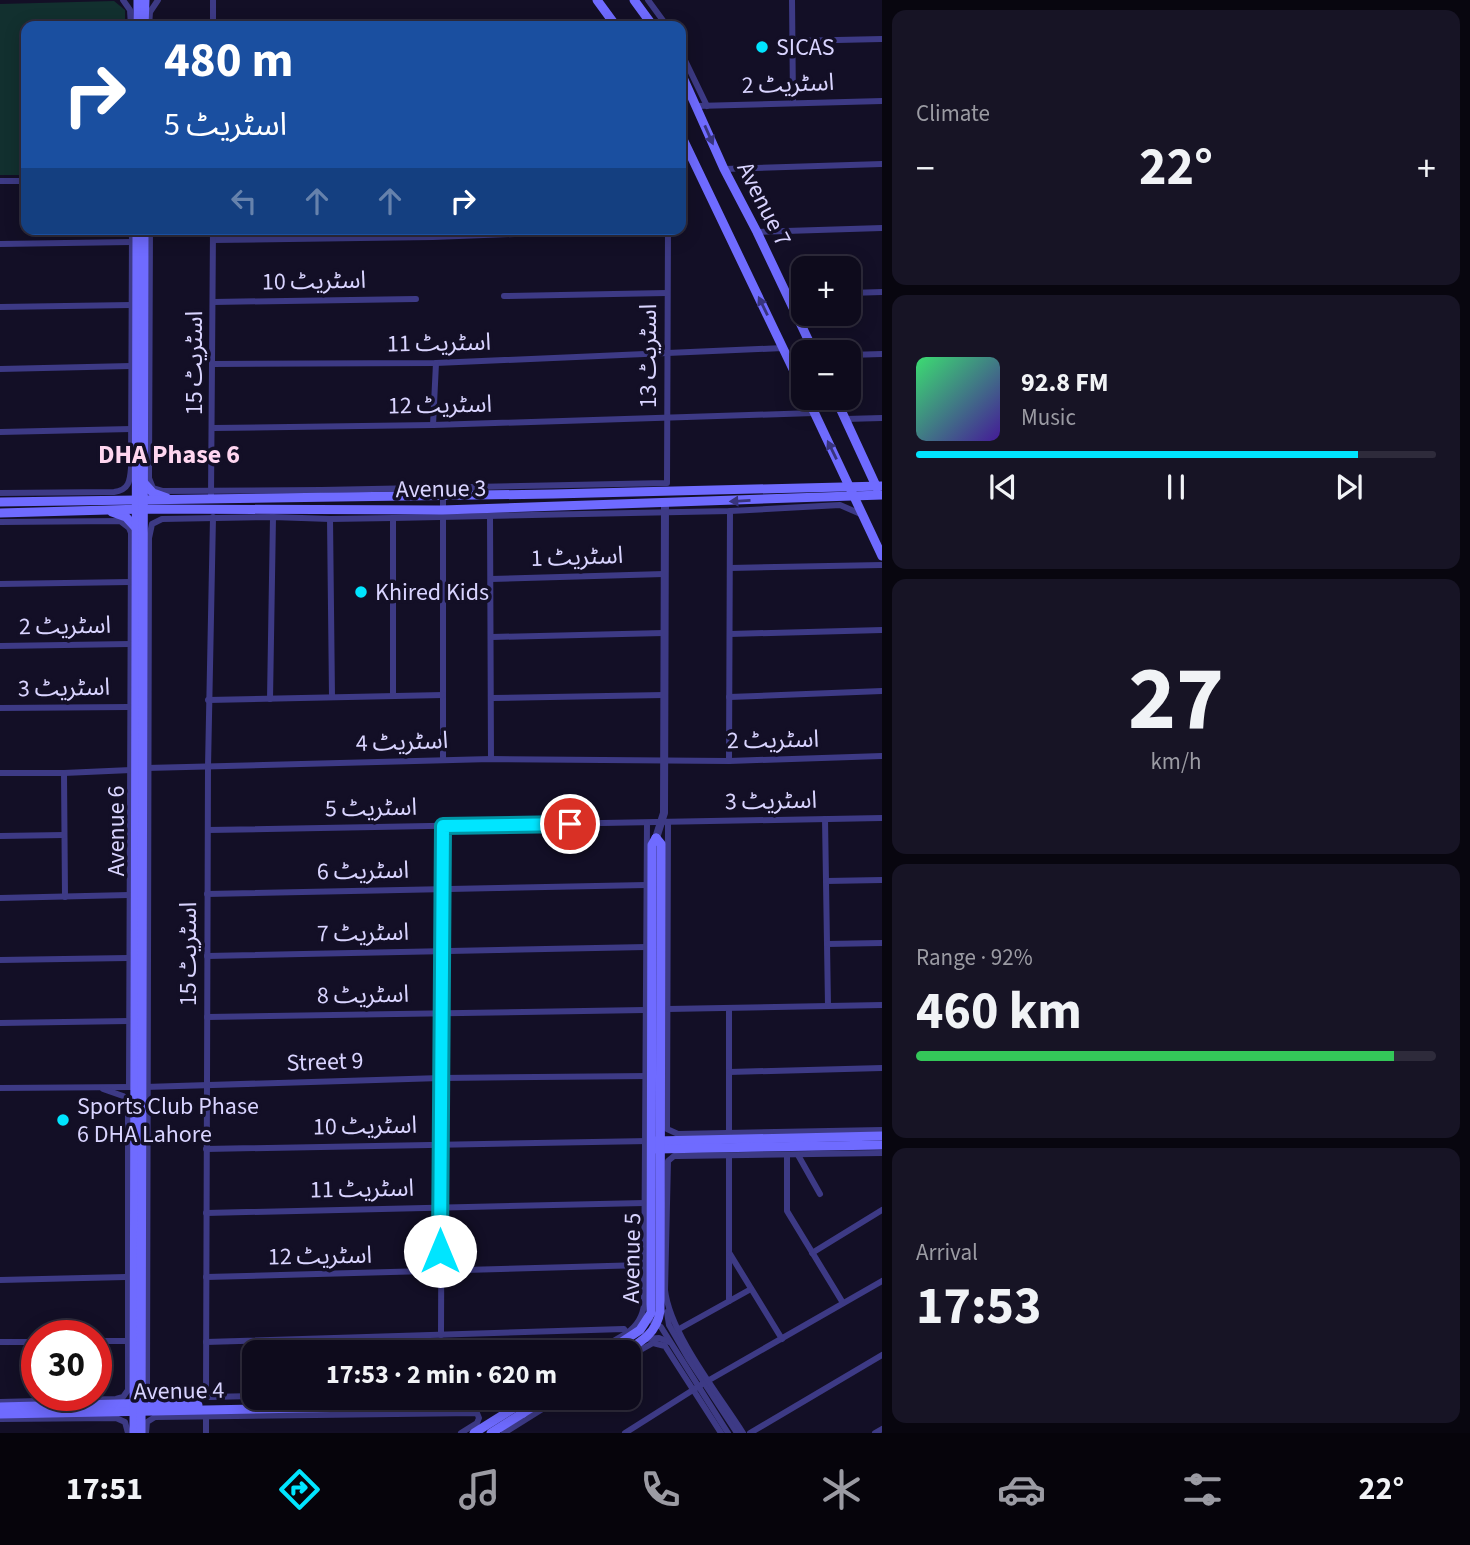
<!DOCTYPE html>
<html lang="en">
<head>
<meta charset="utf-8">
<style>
  body { margin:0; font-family:"Source Sans 3","Noto Sans Arabic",sans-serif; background:#171425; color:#f1f3f6; height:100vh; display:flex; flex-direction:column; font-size:26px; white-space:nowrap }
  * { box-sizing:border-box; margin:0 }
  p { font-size:23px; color:#9b9ba3 }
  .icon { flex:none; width:38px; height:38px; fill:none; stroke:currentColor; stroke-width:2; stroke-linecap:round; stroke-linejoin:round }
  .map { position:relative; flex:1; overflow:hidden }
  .side { display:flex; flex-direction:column; gap:10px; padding:10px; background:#08060f; width:588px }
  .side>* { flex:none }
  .top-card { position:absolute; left:21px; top:21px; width:665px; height:214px; border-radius:14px; box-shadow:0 4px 18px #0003,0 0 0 2px #2e2b3b; background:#1a4fa0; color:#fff; overflow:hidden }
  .buttons { position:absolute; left:791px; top:256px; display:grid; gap:14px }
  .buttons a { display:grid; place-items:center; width:70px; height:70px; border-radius:14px; background:#0e0b1c; box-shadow:0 4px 18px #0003,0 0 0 2px #2e2b3b; font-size:35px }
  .speed { position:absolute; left:21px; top:1320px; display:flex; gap:14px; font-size:35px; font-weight:700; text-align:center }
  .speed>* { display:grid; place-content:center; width:91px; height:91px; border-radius:50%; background:#0e0b1c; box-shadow:0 4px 18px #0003,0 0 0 2px #2e2b3b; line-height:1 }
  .speed .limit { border:10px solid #d22; background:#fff; color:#111 }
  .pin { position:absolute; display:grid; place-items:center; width:60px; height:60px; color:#fff; margin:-30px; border:4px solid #fff; border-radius:50%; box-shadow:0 2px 7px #0007 }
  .me { position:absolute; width:77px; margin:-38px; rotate:0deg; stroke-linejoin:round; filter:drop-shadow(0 0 5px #0008) }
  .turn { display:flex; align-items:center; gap:24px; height:147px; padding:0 28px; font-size:32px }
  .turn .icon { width:91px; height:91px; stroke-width:2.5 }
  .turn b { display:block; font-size:49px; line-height:60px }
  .lanes { display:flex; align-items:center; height:66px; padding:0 28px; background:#0003; justify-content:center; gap:35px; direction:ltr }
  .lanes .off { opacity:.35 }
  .big { font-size:52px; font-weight:700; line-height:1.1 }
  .side .widget { flex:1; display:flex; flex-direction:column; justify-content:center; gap:10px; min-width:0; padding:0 24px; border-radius:14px; background:#171425 }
  .side .dial { align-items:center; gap:0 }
  .dial b { font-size:91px; line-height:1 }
  .song { display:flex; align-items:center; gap:21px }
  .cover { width:84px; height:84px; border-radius:10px; background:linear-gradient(135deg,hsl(140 70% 55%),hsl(260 70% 35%)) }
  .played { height:7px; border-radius:4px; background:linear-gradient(90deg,#00e5ff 85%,#2e2b3b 85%) }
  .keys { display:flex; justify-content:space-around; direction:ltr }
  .heat { display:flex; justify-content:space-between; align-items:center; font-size:38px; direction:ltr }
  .charge { height:10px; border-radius:5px; background:linear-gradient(90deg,#34c759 92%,#2e2b3b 0) }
  .trip { position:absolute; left:242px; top:1340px; width:399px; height:70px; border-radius:14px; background:#0e0b1c; box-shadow:0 4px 18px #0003,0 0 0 2px #2e2b3b; font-weight:700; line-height:70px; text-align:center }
  .dock { display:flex; height:112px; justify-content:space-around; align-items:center; background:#06040b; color:#9b9ba3 }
  .dock .icon { width:49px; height:49px }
  .dock .on { color:#00e5ff }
  .dock b { font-size:32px; color:#f1f3f6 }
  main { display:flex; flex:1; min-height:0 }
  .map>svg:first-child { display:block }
  .green { fill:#12302f }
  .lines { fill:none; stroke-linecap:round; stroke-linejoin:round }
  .minor { stroke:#3d3a85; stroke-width:6 }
  .tertiary { stroke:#3d3a85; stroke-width:8 }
  .secondary { stroke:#6f6bff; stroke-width:9 }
  .oneway { fill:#38347d }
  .route-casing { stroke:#0095a6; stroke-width:18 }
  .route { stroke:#00e5ff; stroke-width:12 }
  .poi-dot { fill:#00e5ff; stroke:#130f26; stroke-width:2.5 }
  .labels { text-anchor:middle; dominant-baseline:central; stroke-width:7; stroke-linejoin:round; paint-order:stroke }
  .poi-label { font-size:24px; fill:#d9d4ff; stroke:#130f26; text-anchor:start }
  .street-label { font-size:24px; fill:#d9d4ff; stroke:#130f26 }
  .neighbourhood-label { font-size:26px; font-weight:bold; fill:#ffd6f0; stroke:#130f26 }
</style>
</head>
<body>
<main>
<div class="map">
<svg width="882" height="1433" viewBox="0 0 882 1433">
  <rect width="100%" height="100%" fill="#130f26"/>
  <!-- green -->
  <polygon class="green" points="114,1 125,10 125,26 26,26 26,175 0,175 0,4"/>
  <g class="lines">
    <!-- minor -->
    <g class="minor">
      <polyline points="123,0 130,10 131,26"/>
      <polyline points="213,0 213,26"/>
      <polyline points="648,0 667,26"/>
      <polyline points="792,0 793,102"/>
      <polyline points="149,26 150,12 158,0"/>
      <polyline points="792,41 882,39"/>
      <polyline points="681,52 707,106"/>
      <polyline points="696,106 882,101"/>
      <polyline points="724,169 882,164"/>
      <polyline points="0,181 26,181"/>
      <polyline points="150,229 149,478 153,488 163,491 321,490 667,483 668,229"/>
      <polyline points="757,232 882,228"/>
      <polyline points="213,240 433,237 647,229"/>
      <polyline points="0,244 131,242"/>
      <polyline points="849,293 882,292"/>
      <polyline points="787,295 803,295"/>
      <polyline points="504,296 667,293"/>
      <polyline points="213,302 416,299"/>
      <polyline points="0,307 131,305"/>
      <polyline points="849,355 882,354"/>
      <polyline points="212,364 436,363 783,348"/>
      <polyline points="0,369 131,366"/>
      <polyline points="845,419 882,418"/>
      <polyline points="433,425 436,363"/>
      <polyline points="213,428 433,425 814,413"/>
      <polyline points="0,432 131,429"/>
      <path d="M0 493 114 492C129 490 130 481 131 468L132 229"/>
      <polyline points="443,496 443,760"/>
      <polyline points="211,497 213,229"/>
      <polyline points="490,516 491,759"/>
      <polyline points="330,519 332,697"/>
      <polyline points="0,522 120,521 129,528 131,533 129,1087"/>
      <polyline points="730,568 882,565"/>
      <polyline points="491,579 664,574"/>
      <polyline points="0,584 130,582"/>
      <polyline points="730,634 882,630"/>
      <polyline points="492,637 664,633"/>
      <polyline points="0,646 130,644"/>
      <polyline points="393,696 393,518"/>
      <polyline points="729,697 882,691"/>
      <polyline points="492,698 664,695"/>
      <polyline points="270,699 273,517"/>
      <polyline points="208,700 443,695"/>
      <polyline points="0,708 129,707"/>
      <polyline points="729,761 730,511"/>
      <polyline points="146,768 491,759 729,761 882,756"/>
      <polyline points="0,773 64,773 131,770"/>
      <polyline points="64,773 65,897"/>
      <polyline points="825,819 828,1006"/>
      <polyline points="668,823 667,1129 678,1134 882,1130"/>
      <polyline points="208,830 882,818"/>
      <polyline points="0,836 64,835"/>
      <polyline points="826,881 882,880"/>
      <polyline points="207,894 646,885"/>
      <polyline points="0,898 129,895"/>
      <polyline points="827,944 882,943"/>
      <polyline points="207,956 646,947"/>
      <polyline points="0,960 128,958"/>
      <polyline points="729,1008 729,1133"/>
      <polyline points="668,1009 882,1005"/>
      <polyline points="207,1017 645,1010"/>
      <polyline points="0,1023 129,1021"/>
      <polyline points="729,1072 882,1068"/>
      <polyline points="145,1087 441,1078 649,1076"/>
      <polyline points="0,1088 131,1087"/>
      <polyline points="206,1149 649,1141"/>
      <polyline points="787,1155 787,1211 843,1303"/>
      <polyline points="798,1155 820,1194"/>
      <polyline points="729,1156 729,1301"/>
      <polyline points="206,1213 645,1203"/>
      <polyline points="812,1253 882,1210"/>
      <polyline points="730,1254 782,1339"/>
      <polyline points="206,1277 644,1265"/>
      <polyline points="0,1280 126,1277"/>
      <polyline points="667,1312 669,1325 688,1358 737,1433"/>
      <polyline points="649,1319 661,1327 728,1433"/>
      <polyline points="679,1329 751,1289"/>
      <polyline points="441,1335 443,826"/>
      <polyline points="645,1339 659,1338 669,1342"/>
      <polyline points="96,1341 127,1341"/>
      <polyline points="0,1342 37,1342"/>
      <path d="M206 1342 624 1329 627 1333C638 1325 643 1316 644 1304L647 823"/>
      <polyline points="593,1353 627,1333"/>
      <polyline points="628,1357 653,1343 665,1346 721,1433"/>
      <polyline points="254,1396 164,1398 151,1395 147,1388 149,538 152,524 162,519 273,517 330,519 393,518 730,511 840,505 863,515"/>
      <polyline points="206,1397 208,767 213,517"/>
      <polyline points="0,1402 116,1399 123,1397 128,1390 128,1102 123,1096 103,1089"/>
      <polyline points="206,1416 206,1433"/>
      <polyline points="0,1419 116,1418 125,1422 128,1433"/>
      <polyline points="146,1433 147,1422 155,1417 477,1413 479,1418 477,1423 461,1433"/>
      <polyline points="504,1433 560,1398"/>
      <polyline points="625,1433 704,1383 882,1281"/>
      <path d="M743 1433C719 1395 670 1334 665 1290L668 1161 674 1156H678L882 1153"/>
      <polyline points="750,1433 882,1355"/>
      <polyline points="875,1433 882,1429"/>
    </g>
    <!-- tertiary -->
    <polyline class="tertiary" points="656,838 664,813 665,503"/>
    <!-- secondary -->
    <g class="secondary">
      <polyline points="597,0 616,26"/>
      <polyline points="634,0 653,26"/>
      <polyline points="138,26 138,0"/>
      <polyline points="144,26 145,0"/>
      <polyline points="681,73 724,169 757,232 814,352"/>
      <polyline points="681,135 803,390"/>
      <polyline points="807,397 882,556"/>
      <polyline points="835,397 877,488"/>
      <polyline points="143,482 153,493 167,498"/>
      <polyline points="0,502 553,494 882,486"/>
      <polyline points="112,512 126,517 136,528"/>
      <polyline points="0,513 144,509 442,510 882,495"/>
      <polyline points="656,1141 882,1136"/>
      <polyline points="656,1149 882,1145"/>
      <polyline points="605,1353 640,1330 651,1313 652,845 656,838"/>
      <path d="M623 1353C641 1342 657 1333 660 1311L661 844 656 838"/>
      <polyline points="303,1402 455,1398"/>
      <polyline points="0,1407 156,1403 198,1405"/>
      <polyline points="0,1414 512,1404 518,1406 523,1413"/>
      <polyline points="134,1433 137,229"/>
      <polyline points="141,1433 144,229"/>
      <polyline points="474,1433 530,1398"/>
      <polyline points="491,1433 547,1398"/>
    </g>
  </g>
  <!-- one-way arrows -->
  <defs><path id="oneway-solid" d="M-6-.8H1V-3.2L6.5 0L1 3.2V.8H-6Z" transform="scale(1.75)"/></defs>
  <g class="oneway">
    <use href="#oneway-solid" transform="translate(709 135) rotate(66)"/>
    <use href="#oneway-solid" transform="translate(763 306) rotate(-116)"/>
    <use href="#oneway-solid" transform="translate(832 450) rotate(-116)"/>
    <use href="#oneway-solid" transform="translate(740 501) rotate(177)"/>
  </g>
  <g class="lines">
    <!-- route casing -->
    <g class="route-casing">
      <polyline id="route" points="440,1251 443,826 570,824"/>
    </g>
    <!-- route -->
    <use href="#route" class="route"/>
  </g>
  <!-- markers -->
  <g class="poi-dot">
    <circle cx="762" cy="47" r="7"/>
    <circle cx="361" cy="592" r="7"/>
    <circle cx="63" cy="1120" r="7"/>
  </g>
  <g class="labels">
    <!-- poi labels -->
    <g class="poi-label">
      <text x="776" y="47">SICAS</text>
      <text x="375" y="592">Khired Kids</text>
      <text x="77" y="1106">Sports Club Phase<tspan x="77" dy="28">6 DHA Lahore</tspan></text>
    </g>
    <!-- street labels -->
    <g class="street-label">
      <text transform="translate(788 84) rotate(-2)">اسٹریٹ 2</text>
      <text transform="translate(764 204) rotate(63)">Avenue 7</text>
      <text transform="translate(314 281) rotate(-1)">اسٹریٹ 10</text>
      <text transform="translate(439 343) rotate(-1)">اسٹریٹ 11</text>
      <text transform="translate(648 356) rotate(-90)">اسٹریٹ 13</text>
      <text transform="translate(194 363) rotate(-90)">اسٹریٹ 15</text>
      <text transform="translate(440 405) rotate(-1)">اسٹریٹ 12</text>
      <text transform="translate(441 489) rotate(-1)">Avenue 3</text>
      <text transform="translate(577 557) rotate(-2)">اسٹریٹ 1</text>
      <text transform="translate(65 626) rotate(-1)">اسٹریٹ 2</text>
      <text transform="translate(64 688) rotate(-1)">اسٹریٹ 3</text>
      <text transform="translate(773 740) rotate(-1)">اسٹریٹ 2</text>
      <text transform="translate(402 742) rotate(-2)">اسٹریٹ 4</text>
      <text transform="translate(771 801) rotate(-1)">اسٹریٹ 3</text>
      <text transform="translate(371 808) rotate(-1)">اسٹریٹ 5</text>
      <text transform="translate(116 831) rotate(-90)">Avenue 6</text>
      <text transform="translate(363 871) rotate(-1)">اسٹریٹ 6</text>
      <text transform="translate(363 933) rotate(-1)">اسٹریٹ 7</text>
      <text transform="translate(188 954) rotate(-90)">اسٹریٹ 15</text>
      <text transform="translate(363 995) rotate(-1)">اسٹریٹ 8</text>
      <text transform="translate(325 1062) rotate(-2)">Street 9</text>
      <text transform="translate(365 1126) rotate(-1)">اسٹریٹ 10</text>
      <text transform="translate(362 1189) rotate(-1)">اسٹریٹ 11</text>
      <text transform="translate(320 1256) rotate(-1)">اسٹریٹ 12</text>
      <text transform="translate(632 1258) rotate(-89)">Avenue 5</text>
      <text transform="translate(179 1391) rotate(-1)">Avenue 4</text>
    </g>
    <!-- neighbourhood labels -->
    <g class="neighbourhood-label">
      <text x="169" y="454">DHA Phase 6</text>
    </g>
  </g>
</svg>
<div class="buttons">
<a>+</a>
<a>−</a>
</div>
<div class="speed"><div class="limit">30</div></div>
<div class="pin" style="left:570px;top:824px;background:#d93025"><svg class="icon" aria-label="arrive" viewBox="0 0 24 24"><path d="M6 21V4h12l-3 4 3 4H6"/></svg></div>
<svg class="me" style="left:440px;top:1251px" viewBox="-20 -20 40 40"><circle r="19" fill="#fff"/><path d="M0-13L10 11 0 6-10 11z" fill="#00e5ff"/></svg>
<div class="trip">17:53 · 2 min · 620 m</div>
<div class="top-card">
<div class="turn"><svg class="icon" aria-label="right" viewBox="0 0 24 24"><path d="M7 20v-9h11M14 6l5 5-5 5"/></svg><div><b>480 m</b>اسٹریٹ 5</div></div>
<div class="lanes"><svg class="icon off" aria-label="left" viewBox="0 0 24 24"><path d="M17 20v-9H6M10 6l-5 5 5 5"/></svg><svg class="icon off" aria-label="ahead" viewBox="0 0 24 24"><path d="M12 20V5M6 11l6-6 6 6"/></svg><svg class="icon off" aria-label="ahead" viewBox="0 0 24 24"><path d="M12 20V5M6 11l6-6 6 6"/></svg><svg class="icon" aria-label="right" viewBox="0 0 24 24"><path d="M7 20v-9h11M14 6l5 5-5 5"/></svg></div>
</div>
</div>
<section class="side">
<div class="widget"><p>Climate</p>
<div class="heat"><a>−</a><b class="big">22°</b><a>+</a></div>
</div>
<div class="widget">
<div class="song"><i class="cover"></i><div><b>92.8 FM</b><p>Music</p></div></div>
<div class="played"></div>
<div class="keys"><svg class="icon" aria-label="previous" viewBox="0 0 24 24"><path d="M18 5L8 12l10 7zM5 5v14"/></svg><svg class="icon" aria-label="pause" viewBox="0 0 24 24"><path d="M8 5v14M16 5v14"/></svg><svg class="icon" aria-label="next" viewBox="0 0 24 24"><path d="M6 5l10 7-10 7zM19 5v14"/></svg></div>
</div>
<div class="widget dial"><b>27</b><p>km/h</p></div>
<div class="widget"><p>Range · 92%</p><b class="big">460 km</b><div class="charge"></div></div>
<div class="widget"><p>Arrival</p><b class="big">17:53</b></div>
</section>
</main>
<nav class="dock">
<b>17:51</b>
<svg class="icon on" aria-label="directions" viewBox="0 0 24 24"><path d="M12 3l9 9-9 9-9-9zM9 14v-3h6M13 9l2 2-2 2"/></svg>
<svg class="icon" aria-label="music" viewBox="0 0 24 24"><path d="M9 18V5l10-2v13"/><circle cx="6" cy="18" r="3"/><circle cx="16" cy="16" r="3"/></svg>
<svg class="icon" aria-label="phone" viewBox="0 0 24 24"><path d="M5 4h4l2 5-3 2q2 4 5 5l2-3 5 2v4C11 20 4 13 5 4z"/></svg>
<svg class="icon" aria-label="climate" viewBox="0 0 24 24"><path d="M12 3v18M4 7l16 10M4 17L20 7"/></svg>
<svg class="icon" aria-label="car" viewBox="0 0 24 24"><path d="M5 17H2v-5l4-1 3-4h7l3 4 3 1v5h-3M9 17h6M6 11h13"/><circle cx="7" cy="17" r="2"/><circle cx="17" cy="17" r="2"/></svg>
<svg class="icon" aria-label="filters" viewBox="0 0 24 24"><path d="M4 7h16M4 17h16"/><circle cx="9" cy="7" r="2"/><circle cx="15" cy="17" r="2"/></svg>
<b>22°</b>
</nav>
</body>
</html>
